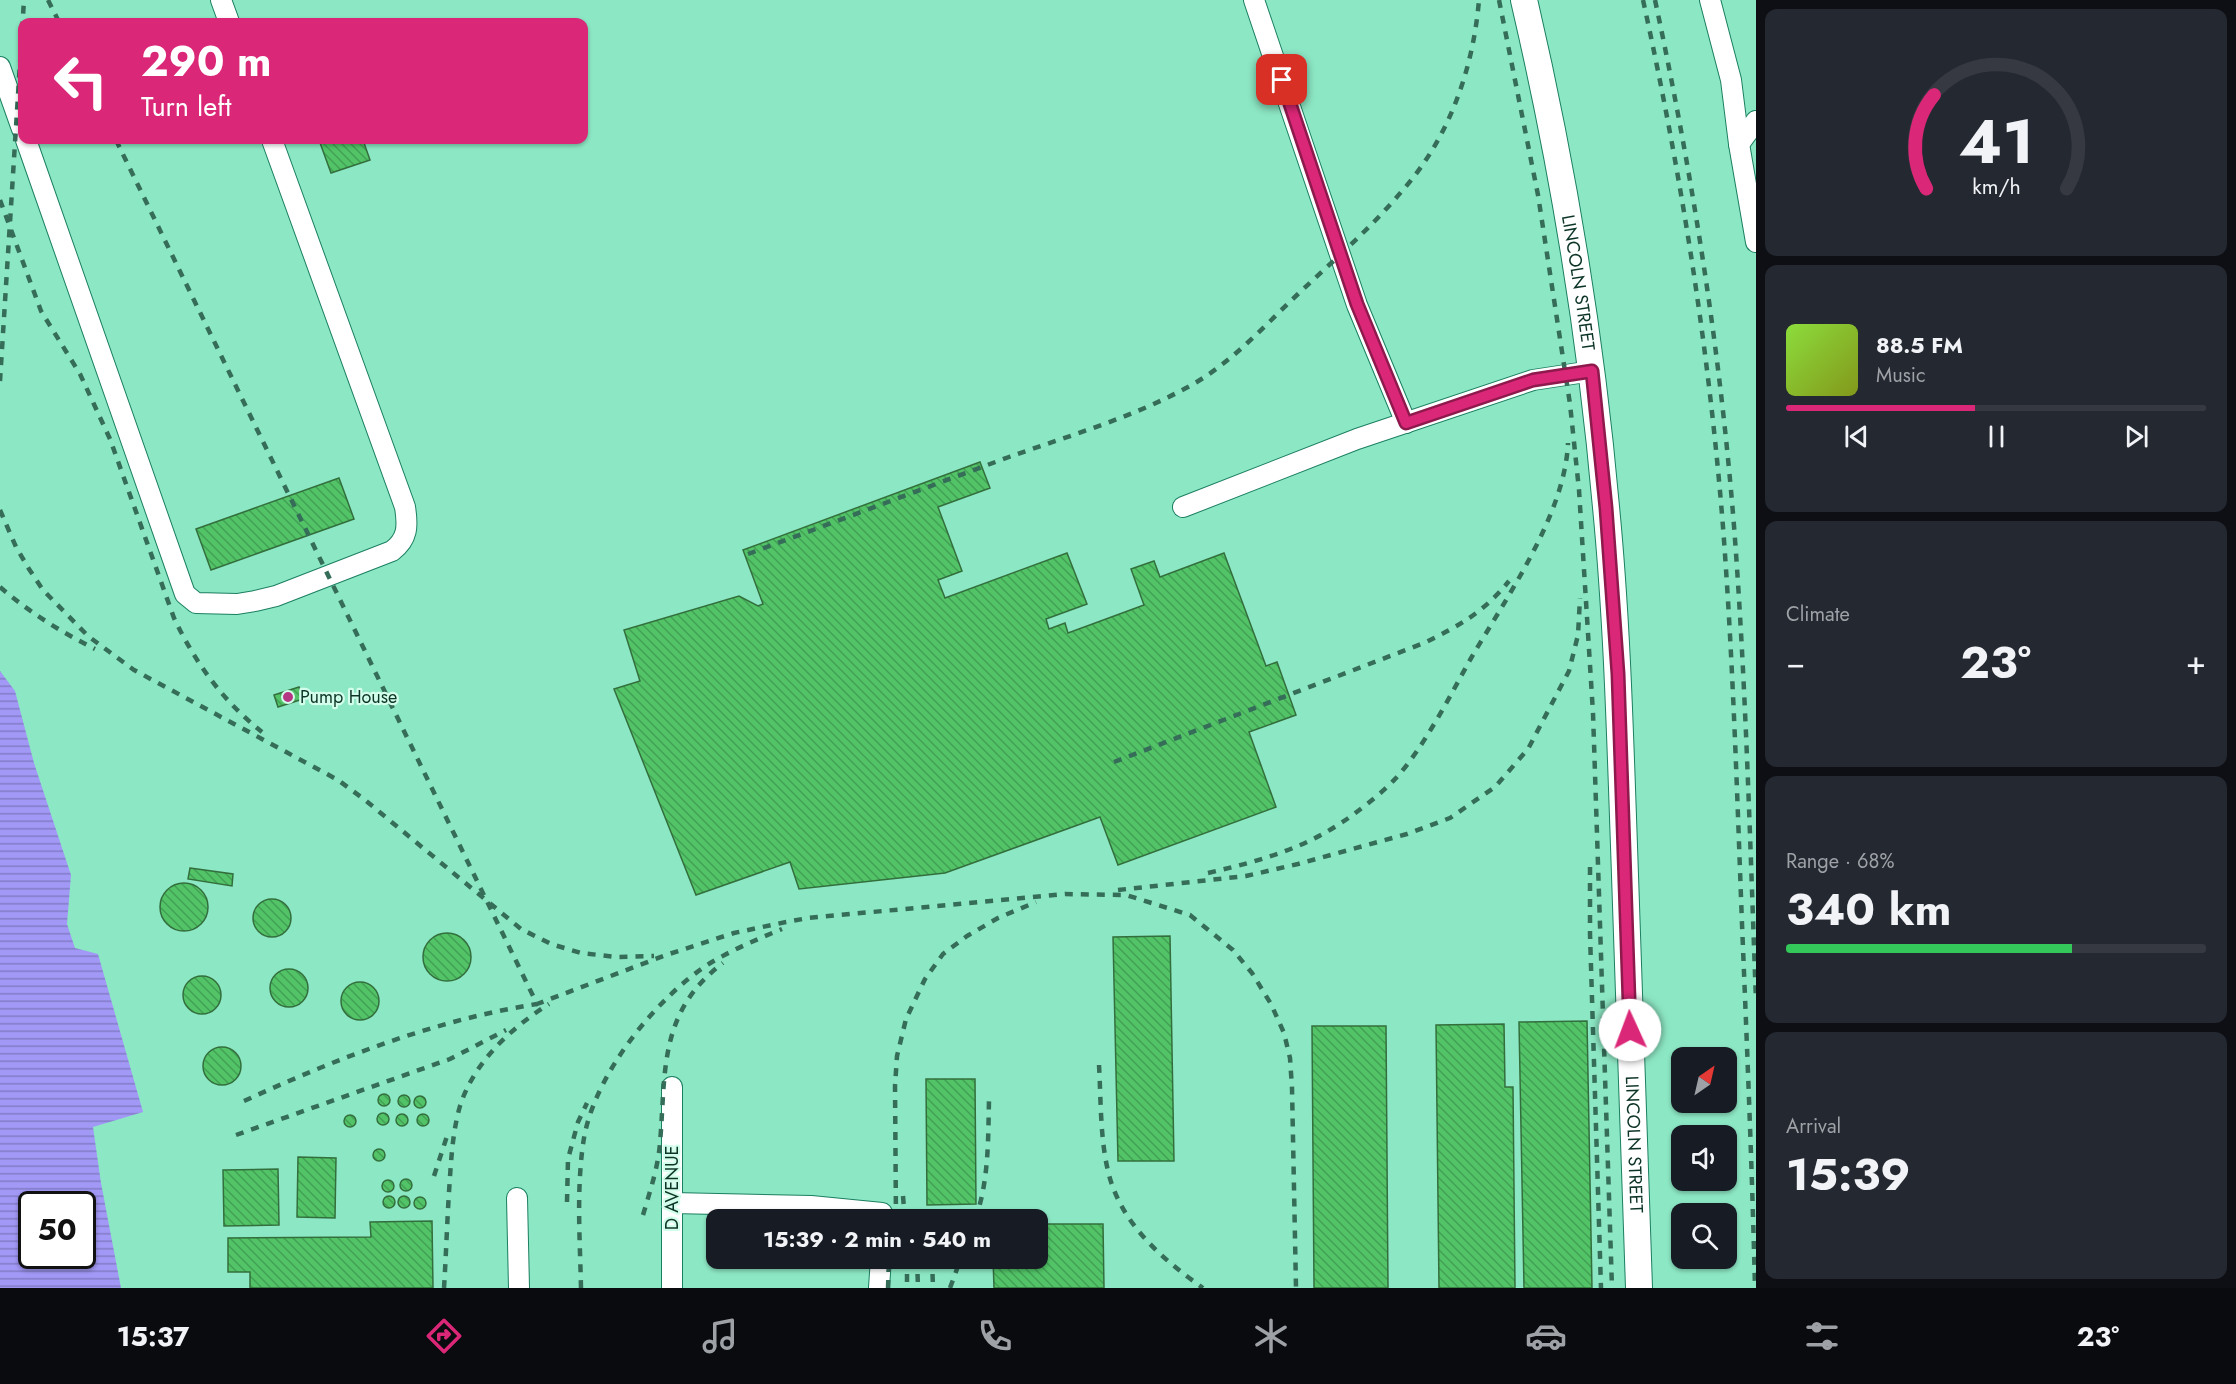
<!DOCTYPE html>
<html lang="en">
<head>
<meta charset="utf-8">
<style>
  body { margin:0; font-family:Jost,sans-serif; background:#242831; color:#f1f3f6; height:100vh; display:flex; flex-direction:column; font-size:22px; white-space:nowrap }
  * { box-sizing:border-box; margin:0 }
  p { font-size:20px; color:#9ea1a6 }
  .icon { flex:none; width:33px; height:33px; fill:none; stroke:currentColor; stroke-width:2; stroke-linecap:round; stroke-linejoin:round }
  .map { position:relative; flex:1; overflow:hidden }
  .panel { display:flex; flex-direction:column; gap:9px; padding:9px; background:#0d0f14; width:480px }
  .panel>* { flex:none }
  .hud { position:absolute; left:18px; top:18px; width:570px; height:126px; border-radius:12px; box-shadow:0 2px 4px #0004; background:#db2777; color:#fff; overflow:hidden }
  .needle { width:39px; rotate:34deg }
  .controls { position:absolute; left:1671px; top:1047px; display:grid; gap:12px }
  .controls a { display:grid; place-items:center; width:66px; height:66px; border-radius:12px; background:#171b24; box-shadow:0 2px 4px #0004; font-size:30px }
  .speed { position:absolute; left:18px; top:1191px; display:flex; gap:12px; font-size:30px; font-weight:700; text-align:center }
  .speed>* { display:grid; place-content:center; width:78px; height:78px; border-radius:50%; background:#171b24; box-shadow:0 2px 4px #0004; line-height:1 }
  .speed .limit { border:3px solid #111; border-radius:9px; background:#fff; color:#111 }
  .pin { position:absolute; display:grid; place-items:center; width:51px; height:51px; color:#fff; margin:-26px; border-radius:12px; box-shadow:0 3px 9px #0006 }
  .me { position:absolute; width:66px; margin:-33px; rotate:358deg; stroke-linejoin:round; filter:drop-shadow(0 0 4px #0008) }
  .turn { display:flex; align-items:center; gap:21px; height:126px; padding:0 24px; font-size:27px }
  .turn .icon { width:78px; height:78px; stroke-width:2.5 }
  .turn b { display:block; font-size:42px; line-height:51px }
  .big { font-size:45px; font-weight:700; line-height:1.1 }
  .panel .widget { flex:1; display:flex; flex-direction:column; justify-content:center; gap:9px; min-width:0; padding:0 21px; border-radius:12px; background:#242831 }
  .panel .dial { align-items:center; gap:0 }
  .dial svg { height:156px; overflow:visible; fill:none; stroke:#363941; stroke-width:7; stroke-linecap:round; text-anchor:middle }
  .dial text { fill:#f1f3f6; stroke:none }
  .song { display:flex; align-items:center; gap:18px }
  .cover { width:72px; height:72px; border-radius:9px; background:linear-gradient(135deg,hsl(90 70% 55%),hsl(70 70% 35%)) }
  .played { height:6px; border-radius:3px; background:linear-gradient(90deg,#db2777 45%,#363941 45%) }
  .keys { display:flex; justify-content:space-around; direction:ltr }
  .heat { display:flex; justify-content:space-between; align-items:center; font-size:33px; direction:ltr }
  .charge { height:9px; border-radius:4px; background:linear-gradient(90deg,#34c759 68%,#363941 0) }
  .trip { position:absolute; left:706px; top:1209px; width:342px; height:60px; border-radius:12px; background:#171b24; box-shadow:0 2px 4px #0004; font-weight:700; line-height:60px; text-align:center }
  .tab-bar { display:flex; height:96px; justify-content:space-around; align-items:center; background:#090b0e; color:#9ea1a6 }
  .tab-bar .icon { width:42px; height:42px }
  .tab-bar .selected { color:#db2777 }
  .tab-bar b { font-size:27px; color:#f1f3f6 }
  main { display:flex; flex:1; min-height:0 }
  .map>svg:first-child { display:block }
  .water { fill:url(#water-rules); fill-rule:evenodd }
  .building { fill:url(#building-back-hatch); stroke:#336f3d; stroke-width:1.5 }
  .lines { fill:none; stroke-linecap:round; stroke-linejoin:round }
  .minor-casing { stroke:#1b7f61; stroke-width:22 }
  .major-casing { stroke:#1b7f61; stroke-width:28 }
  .minor { stroke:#fff; stroke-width:20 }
  .major { stroke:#fff; stroke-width:26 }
  .rail { stroke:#356d59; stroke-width:4.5; stroke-dasharray:8 8; stroke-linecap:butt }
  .route-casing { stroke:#8e194d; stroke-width:15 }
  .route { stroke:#db2777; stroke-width:10 }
  .poi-dot { fill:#b53683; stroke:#d3feeb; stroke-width:2 }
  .labels { text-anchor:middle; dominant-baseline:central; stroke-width:4.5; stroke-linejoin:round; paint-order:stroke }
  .street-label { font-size:18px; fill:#0d3527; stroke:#d3feeb }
  .poi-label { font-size:18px; fill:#0d3527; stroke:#d3feeb; text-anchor:start }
</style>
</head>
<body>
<main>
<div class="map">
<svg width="1756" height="1288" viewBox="0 0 1756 1288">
  <defs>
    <pattern id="water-rules" width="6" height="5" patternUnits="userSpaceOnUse" patternTransform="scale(1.5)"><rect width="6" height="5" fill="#a298f6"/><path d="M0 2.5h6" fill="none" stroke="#827dc7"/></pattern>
    <pattern id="building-back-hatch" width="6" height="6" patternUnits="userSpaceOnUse" patternTransform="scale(1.5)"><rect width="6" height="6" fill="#52c467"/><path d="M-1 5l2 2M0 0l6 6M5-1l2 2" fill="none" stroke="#42a055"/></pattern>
  </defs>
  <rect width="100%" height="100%" fill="#8ce7c4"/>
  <!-- water -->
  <path class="water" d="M0 671 15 691 34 763 71 875 67 924 75 948 98 954 143 1112 93 1127 101 1183 121 1288H0ZM32 1204H82V1256H32Z"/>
  <!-- building -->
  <g class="building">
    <polygon points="319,140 363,140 370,160 331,173"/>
    <polygon points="980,462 990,488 938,507 962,571 938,580 945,598 1067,553 1087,604 1046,619 1049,629 1065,623 1068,633 1144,605 1131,569 1154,561 1160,577 1224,553 1266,666 1277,662 1296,715 1249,732 1276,807 1118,865 1100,817 945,873 799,889 790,862 696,895 614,689 640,681 624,630 739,596 758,606 763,604 743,550"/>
    <polygon points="339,478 354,519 211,570 196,529"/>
    <polygon points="299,687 303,699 278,707 274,695"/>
    <polygon points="190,868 233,874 232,886 188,879"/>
    <circle cx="184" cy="907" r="24"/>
    <circle cx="272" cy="918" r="19"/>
    <circle cx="447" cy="957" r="24"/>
    <polygon points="1170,936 1174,1161 1118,1161 1113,937"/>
    <circle cx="289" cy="988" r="19"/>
    <circle cx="202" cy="995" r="19"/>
    <circle cx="360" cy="1001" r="19"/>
    <polygon points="1587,1021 1592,1288 1524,1288 1519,1022"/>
    <polygon points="1504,1024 1505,1087 1513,1087 1515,1288 1439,1288 1436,1025"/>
    <polygon points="1312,1026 1386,1026 1388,1288 1314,1288"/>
    <circle cx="222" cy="1066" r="19"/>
    <polygon points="926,1079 975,1079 976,1204 927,1205"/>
    <circle cx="384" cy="1100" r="6"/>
    <circle cx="404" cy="1101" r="6"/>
    <circle cx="420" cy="1102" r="6"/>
    <circle cx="383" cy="1119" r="6"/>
    <circle cx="402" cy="1120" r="6"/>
    <circle cx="423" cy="1120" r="6"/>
    <circle cx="350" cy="1121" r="6"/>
    <circle cx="379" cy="1155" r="6"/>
    <polygon points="298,1157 336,1158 335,1218 297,1217"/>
    <polygon points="278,1169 279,1225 224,1226 223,1170"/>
    <circle cx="406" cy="1185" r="6"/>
    <circle cx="388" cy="1186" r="6"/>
    <circle cx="389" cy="1202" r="6"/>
    <circle cx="404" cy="1202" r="6"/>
    <circle cx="420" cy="1203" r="6"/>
    <polygon points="432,1221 433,1288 250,1288 250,1272 228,1272 228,1238 371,1237 370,1222"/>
    <polygon points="1038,1224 1103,1224 1104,1288 994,1288 993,1258 1038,1258"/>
  </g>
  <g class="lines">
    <!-- minor casing -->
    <g class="minor-casing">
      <g id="minor">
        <polyline points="221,0 229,22"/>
        <polyline points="1254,0 1357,305 1406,423"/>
        <polyline points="1710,0 1731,80 1739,144 1756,242"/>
        <polyline points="0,67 22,129"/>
        <path d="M26 140 185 594 196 603 237 604 255 601 276 596 392 551C408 539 408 526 405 507L272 140"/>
        <polyline points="1739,144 1756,121"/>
        <polyline points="1183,507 1357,439 1533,380 1592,371"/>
        <polyline points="517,1198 519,1288"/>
        <polyline points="672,1203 811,1206 882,1213 882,1220"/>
        <polyline points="672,1288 672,1087"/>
        <polyline points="879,1288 881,1258"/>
      </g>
    </g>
    <!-- major casing -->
    <g class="major-casing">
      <g id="major">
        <path id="s1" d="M1524 0C1563 167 1591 337 1606 507 1617 620 1620 733 1624 846 1629 993 1634 1141 1639 1288"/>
      </g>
    </g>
    <!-- minor -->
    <use href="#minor" class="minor"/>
    <!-- major -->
    <use href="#major" class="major"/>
    <!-- rail -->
    <g class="rail">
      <polyline points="48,0 59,22"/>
      <polyline points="1499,0 1538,195 1570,404 1579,490 1593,713 1612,1288"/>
      <path d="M1643 0C1681 173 1709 350 1723 527 1733 659 1737 792 1742 924 1747 1045 1752 1167 1755 1288"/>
      <path d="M1655 0C1692 173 1720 349 1734 526 1746 684 1750 843 1756 1001"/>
      <polyline points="116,140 537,1004 666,955 734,933 786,922 808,918 1065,894 1126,895 1190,915 1233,950 1252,973 1271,1004 1284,1033 1290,1058 1292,1088 1296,1288"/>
      <path d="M0 200 41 311 80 374 110 439 174 618C196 664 223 701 262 732"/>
      <polyline points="0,381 24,0"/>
      <polyline points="0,510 16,547 29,569 43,590 88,636 134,670 338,780 365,800 521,929 551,944 581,953 617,957 654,956"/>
      <path d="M748 554C835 522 922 489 1009 457 1068 436 1131 418 1186 388 1230 365 1263 327 1298 294 1333 261 1371 228 1402 191 1449 138 1473 70 1479 0"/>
      <path d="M0 587C29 612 61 632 95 649"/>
      <path d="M1114 762 1424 643C1459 626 1484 612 1509 581"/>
      <polyline points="1590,867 1590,934 1601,1288"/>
      <path d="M1208 873C1264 860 1311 847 1358 811 1370 802 1385 790 1395 779 1423 749 1450 696 1470 660 1506 598 1565 515 1568 443"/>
      <polyline points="1118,890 1246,876 1298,864 1407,834 1450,818 1495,787 1528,749 1569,671 1578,635 1580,598"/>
      <path d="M1099 1065C1101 1100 1100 1137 1108 1171 1120 1223 1162 1259 1203 1288"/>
      <path d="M244 1101C338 1058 435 1020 537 1004"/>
      <polyline points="236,1135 450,1059 506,1030"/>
      <polyline points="434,1176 448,1133"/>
      <polyline points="903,1196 905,1220"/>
      <polyline points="567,1202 568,1159 578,1122 587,1103"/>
      <path d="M643 1215C650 1191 658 1168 660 1143 666 1072 658 1012 723 963"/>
      <polyline points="896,1220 895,1086 897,1056 906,1019 925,979 943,954 967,936 998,918 1036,902"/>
      <path d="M975 1220C989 1181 988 1141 989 1100"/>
      <polyline points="907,1258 907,1288"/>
      <polyline points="917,1258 918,1288"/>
      <polyline points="932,1258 933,1288"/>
      <path d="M444 1288C446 1256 447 1224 449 1192 451 1163 452 1134 460 1106 474 1062 511 1028 549 1004"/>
      <path d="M581 1288C580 1239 576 1187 584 1138 595 1074 657 996 712 962 734 949 758 939 782 929"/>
      <polyline points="888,1288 889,1258"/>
      <polyline points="950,1288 961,1258"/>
    </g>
  </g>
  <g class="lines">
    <!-- route casing -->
    <g class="route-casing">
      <polyline id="route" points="1282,80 1357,304 1406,423 1533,380 1592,371 1606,508 1618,674 1630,1030"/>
    </g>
    <!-- route -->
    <use href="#route" class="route"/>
  </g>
  <!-- markers -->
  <circle class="poi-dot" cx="288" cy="697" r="6"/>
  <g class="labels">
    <!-- street labels -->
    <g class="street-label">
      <text stroke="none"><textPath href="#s1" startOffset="288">LINCOLN STREET</textPath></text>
      <text stroke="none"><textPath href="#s1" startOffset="1152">LINCOLN STREET</textPath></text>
      <text transform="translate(672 1188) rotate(-90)">D AVENUE</text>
    </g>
    <!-- poi labels -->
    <g class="poi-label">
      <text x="300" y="697">Pump House</text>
    </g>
  </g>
</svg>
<div class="controls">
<a><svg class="needle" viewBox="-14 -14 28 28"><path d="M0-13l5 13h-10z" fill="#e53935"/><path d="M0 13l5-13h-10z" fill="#9ea1a6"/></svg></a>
<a><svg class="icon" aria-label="sound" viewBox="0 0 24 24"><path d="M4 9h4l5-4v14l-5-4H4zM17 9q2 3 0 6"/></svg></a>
<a><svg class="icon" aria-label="search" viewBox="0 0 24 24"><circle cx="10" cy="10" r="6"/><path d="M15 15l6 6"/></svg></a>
</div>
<div class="speed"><div class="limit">50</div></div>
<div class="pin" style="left:1282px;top:80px;background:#d93025"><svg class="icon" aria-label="arrive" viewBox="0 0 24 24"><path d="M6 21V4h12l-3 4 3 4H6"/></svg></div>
<svg class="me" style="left:1630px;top:1030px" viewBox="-20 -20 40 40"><circle r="19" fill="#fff"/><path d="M0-13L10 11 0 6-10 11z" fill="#db2777"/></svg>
<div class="trip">15:39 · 2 min · 540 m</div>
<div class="hud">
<div class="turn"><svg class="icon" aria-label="left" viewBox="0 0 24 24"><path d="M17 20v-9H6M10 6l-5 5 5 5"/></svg><div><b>290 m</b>Turn left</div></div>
</div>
</div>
<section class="panel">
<div class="widget dial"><svg viewBox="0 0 100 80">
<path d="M14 69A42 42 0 1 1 86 69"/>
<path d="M14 69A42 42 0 0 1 18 21" stroke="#db2777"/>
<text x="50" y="56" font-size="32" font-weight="700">41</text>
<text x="50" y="72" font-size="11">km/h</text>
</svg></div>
<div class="widget">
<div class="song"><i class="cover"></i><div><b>88.5 FM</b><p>Music</p></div></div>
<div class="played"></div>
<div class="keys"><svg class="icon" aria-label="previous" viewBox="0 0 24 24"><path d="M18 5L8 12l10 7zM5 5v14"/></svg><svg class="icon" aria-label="pause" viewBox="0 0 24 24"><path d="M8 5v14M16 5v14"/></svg><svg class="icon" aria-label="next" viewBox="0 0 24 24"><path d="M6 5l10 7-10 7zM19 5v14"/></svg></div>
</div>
<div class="widget"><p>Climate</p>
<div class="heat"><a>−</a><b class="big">23°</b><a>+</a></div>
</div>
<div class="widget"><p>Range · 68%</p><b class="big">340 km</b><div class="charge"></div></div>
<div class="widget"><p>Arrival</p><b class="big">15:39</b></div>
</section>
</main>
<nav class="tab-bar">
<b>15:37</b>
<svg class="icon selected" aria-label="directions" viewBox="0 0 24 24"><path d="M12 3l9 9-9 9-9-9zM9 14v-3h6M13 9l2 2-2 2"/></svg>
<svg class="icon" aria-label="music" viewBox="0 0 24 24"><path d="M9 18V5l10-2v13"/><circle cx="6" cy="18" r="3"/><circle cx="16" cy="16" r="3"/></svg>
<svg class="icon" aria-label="phone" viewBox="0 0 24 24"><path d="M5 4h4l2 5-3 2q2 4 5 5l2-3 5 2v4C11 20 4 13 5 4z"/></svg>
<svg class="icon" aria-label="climate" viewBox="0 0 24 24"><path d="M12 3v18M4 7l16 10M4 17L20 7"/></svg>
<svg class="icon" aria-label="car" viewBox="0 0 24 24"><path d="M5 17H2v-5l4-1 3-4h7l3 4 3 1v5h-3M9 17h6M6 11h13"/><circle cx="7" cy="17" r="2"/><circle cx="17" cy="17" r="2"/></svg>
<svg class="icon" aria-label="filters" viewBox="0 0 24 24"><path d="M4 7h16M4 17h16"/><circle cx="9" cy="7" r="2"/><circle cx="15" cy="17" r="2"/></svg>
<b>23°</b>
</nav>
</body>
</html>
